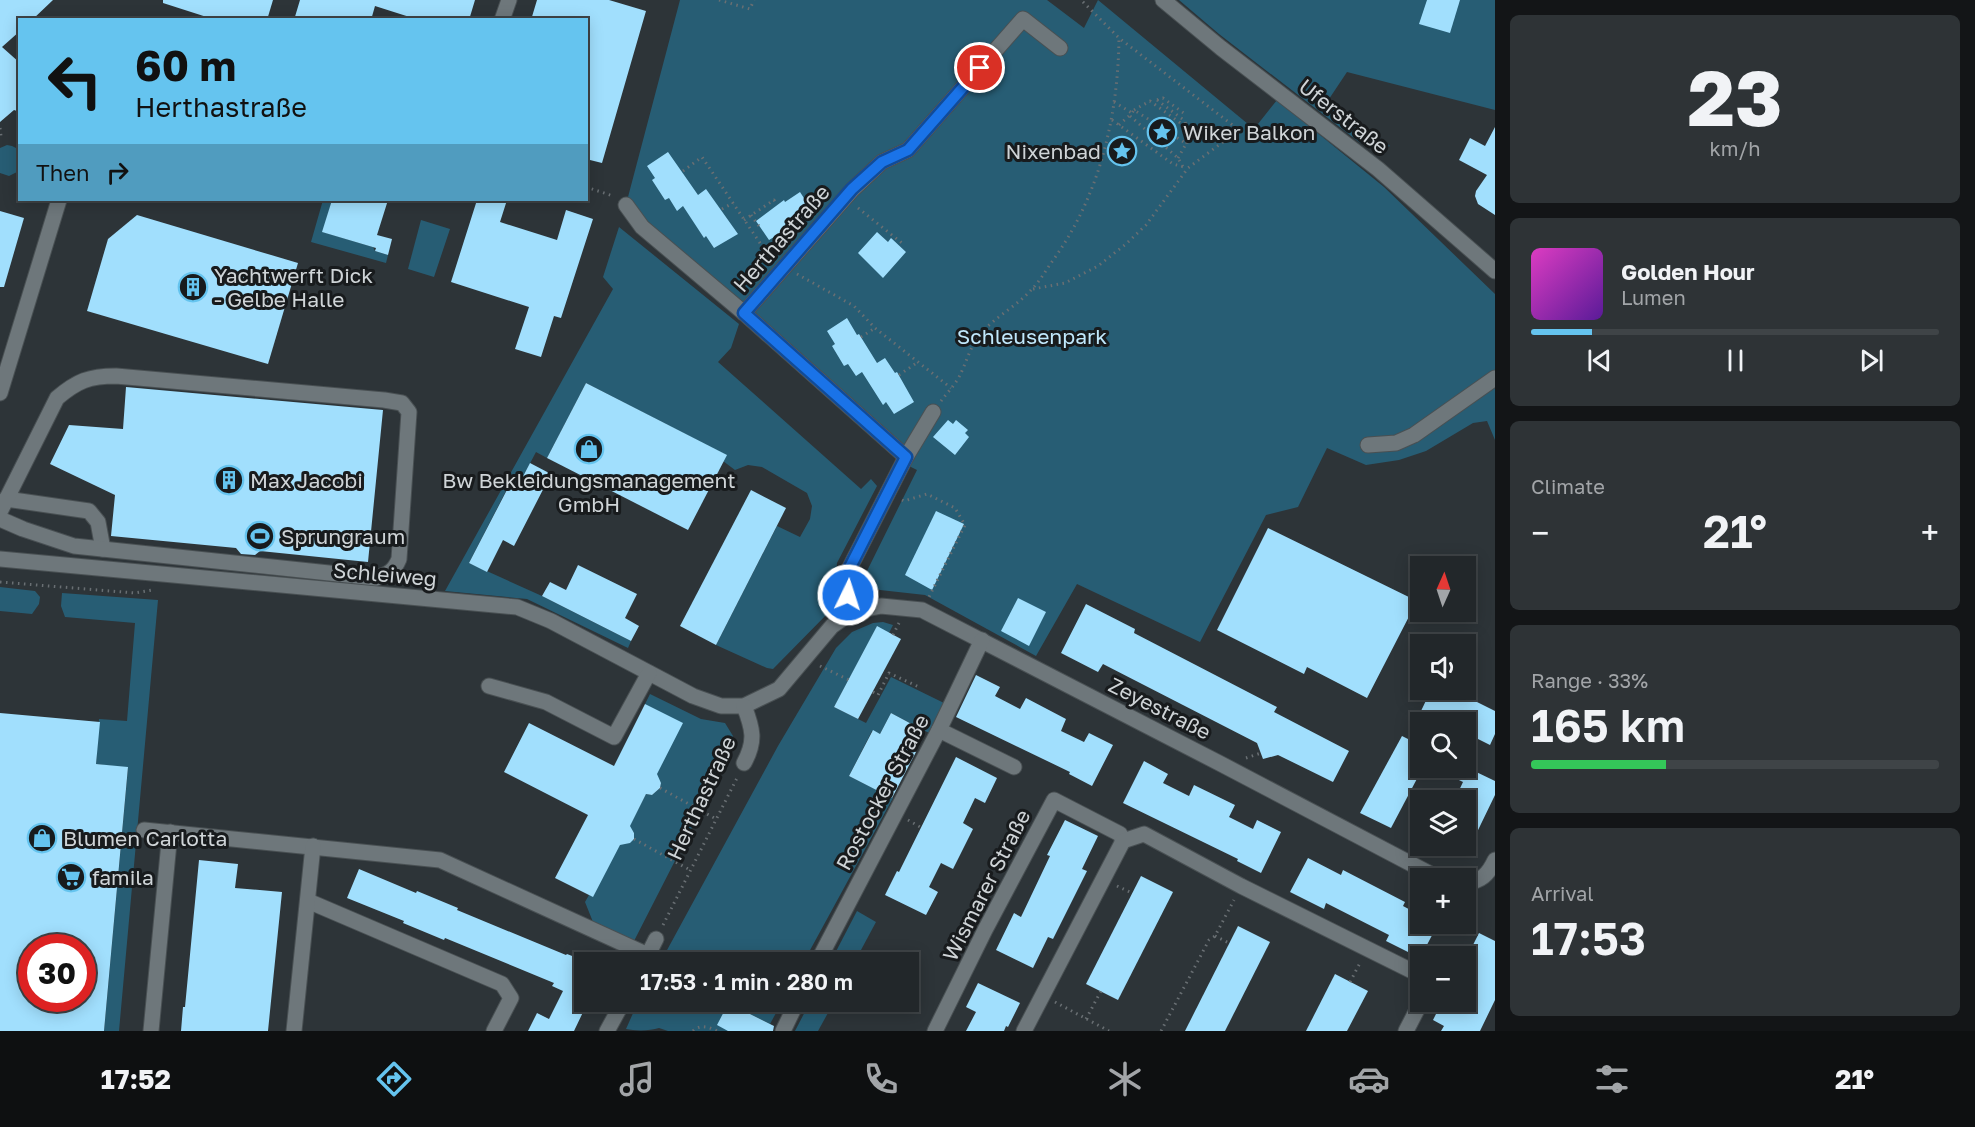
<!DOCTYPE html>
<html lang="en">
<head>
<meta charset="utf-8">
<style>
  body { margin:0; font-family:"Golos Text",sans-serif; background:#2e3336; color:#f1f3f6; height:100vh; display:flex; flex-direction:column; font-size:22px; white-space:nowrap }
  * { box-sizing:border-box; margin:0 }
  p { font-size:20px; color:#a2a5a8 }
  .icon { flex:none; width:33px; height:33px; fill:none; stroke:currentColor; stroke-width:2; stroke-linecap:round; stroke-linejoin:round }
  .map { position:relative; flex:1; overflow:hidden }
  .side { display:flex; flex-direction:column; gap:15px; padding:15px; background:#131517; width:480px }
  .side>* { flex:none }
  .guide { position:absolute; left:18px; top:18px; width:570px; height:183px; border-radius:0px; box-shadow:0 3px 15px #0003,0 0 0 2px #3f4447; background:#65c4ef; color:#111; overflow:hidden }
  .needle { width:39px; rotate:3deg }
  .tools { position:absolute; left:1410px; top:556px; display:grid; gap:12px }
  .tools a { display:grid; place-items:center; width:66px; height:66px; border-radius:0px; background:#22272a; box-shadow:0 3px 15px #0003,0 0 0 2px #3f4447; font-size:30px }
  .speed { position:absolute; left:18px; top:934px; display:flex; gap:12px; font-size:30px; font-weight:700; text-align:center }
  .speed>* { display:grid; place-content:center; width:78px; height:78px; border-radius:50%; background:#22272a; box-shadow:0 3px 15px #0003,0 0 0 2px #3f4447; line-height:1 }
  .speed .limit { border:9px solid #d22; background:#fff; color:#111 }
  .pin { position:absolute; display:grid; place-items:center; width:51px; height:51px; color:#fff; margin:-26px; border:3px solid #fff; border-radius:50%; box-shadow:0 2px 6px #0007 }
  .me { position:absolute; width:66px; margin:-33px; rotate:4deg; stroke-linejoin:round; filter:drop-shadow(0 0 4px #0008) }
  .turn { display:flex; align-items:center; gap:21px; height:126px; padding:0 18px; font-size:27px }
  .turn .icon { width:78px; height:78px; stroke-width:2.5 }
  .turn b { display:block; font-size:42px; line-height:51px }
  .then { display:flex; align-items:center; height:57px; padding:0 18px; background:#0003; gap:12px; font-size:22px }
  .big { font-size:45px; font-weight:600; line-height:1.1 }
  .side .card { flex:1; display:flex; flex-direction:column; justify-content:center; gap:9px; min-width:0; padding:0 21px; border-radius:9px; background:#2e3336 }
  .side .dial { align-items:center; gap:0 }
  .dial b { font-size:78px; line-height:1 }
  .song { display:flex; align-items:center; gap:18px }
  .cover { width:72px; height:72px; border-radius:9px; background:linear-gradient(135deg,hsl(310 70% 55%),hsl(270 70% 35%)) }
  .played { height:6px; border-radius:3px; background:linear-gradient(90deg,#65c4ef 15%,#3f4447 15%) }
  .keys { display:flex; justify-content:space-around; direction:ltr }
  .heat { display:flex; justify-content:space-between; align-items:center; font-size:33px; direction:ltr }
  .charge { height:9px; border-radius:4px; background:linear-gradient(90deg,#34c759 33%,#3f4447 0) }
  .trip { position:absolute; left:574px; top:952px; width:345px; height:60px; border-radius:0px; background:#22272a; box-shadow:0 3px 15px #0003,0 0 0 2px #3f4447; font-weight:600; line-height:60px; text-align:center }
  .tab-bar { display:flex; height:96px; justify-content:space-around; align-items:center; background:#0e1011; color:#a2a5a8 }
  .tab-bar .icon { width:42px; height:42px }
  .tab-bar .active { color:#65c4ef }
  .tab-bar b { font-size:27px; color:#f1f3f6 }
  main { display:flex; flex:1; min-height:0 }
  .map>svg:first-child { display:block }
  .green { fill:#275d74 }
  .building { fill:#a1dffd; fill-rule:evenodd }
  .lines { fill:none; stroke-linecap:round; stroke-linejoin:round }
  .minor-casing { stroke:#495053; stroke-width:17 }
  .path { stroke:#696f73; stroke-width:3; stroke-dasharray:1.5 4.5; stroke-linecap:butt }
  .minor { stroke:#6e777b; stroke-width:15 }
  .route-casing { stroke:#114b97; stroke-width:15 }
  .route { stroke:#1a73e8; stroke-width:10 }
  .labels { text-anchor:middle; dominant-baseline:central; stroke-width:6; stroke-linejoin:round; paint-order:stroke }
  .street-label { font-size:21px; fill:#cfd4d7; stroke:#181b1d }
  .poi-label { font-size:21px; fill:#cfd4d7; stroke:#181b1d; text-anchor:start }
  .park-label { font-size:21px; fill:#c0e8fc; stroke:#181b1d }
</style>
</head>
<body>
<main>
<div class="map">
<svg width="1495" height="1031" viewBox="0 0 1495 1031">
  <rect width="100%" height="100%" fill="#2d3438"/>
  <!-- green -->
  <g class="green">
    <polygon points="680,0 1047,0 1084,28 1098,0 1254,129 1277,100 1384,187 1495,294 1495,440 1487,421 1473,423 1426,451 1399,460 1366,465 1327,448 1298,507 1266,515 1200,642 1077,584 1036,656 925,595 880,590 868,585 866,573 917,470 903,463 642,227 628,197"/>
    <polygon points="1179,0 1495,0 1495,110 1347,72 1329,99 1390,146 1376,150 1359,142 1219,34"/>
    <polygon points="7,145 12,146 20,150 19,171 9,176 0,173 0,148"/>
    <polygon points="323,200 332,200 323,232 373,247 375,251 388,255 386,263 311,242"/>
    <polygon points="421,220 450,229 434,277 408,269"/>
    <path d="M619 227 739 324 731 348 718 362 861 489 871 479 877 486 837 563C834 585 847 586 833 608L773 669 767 668 716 645 777 526 800 537 810 519 812 506 807 493 762 467 748 465 735 470 723 461 726 455 586 383 547 458 536 452 517 488 509 485 469 563 542 596 631 641 628 648 527 599 445 591 613 289 603 277Z"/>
    <polygon points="0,587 35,591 40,597 39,604 32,614 0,611"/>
    <polygon points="62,593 158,600 119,1031 104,1031 128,768 96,764 99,719 127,721 135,623 65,617 61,606"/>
    <polygon points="883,622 893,625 889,633 877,627 834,707 866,723 891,677 944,703 929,733 891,713 880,734 872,731 849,776 893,798 803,963 660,963 778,746 836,648 852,632 873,623"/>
    <polygon points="650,694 701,719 725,723 733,736 729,755 634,941 593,922 585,902 589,895 593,896 621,842 634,839 634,833 629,827 646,794 652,795 660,788 661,783 656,776 645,704"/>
    <polygon points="857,911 876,922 854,963 830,963"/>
    <path d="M638 1002H729L728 1031H668L659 1028C650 1031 635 1031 626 1029Z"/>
    <polygon points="749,1002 782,1002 770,1024 744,1011"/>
    <polygon points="810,1002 834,1002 818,1031 795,1031"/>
  </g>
  <!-- building -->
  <g class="building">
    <polygon points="0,0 53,0 32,20 20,20 20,31 2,47 20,63 20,112 14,110 0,122"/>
    <polygon points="163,0 273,0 267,20 216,20 163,3"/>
    <polygon points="300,0 475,0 469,20 419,20 375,6 371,20 294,20"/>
    <polygon points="537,0 609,0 646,11 602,163 586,159 586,20 531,20"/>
    <polygon points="1427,0 1460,0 1450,33 1419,24"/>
    <polygon points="1495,127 1495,215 1478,204 1475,196 1476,191 1487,175 1459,160 1470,138 1485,146"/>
    <polygon points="668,152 698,195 706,189 738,234 714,248 706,236 704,238 683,206 677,211 669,198 665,200 652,180 655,178 647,166"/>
    <polygon points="800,192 813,212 802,220 804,223 784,236 781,233 769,240 756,221 784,200 785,202"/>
    <polygon points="332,200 388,200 377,235 392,239 388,255 375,251 376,248 322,232"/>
    <polygon points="477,200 507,200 500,222 557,240 566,210 593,219 561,318 554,316 541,357 515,349 529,307 451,282"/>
    <polygon points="0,211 24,218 4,287 0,287"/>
    <polygon points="137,215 298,263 268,364 87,311 108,239"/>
    <polygon points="877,232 888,242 891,238 906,252 883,278 858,253"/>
    <polygon points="847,318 857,335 859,334 877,363 885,358 895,373 897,372 914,402 894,414 886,402 883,405 862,372 856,376 848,364 844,366 832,346 835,344 827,331"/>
    <polygon points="586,383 727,455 688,530 547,458"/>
    <polygon points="126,387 383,410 368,562 260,551 255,555 241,554 236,548 111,536 115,495 50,464 69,425 123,429"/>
    <polygon points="948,420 953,424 956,420 968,430 965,433 969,437 955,455 933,437"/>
    <polygon points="530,463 551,474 514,546 503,540 487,572 469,563 510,484 517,488"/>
    <polygon points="751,490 786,508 716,645 680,626"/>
    <polygon points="936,511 964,524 932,590 905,575"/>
    <polygon points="1268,528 1417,601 1367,698 1307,667 1304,674 1217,630"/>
    <polygon points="578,565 637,594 625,618 639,626 631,641 542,596 550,582 566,590"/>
    <polygon points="1018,598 1046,612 1029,646 1001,631"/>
    <polygon points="1086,604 1135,629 1134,633 1277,707 1274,712 1349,751 1333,782 1278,755 1263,759 1257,743 1103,664 1098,672 1061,653"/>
    <polygon points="877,626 901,639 858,719 834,707"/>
    <polygon points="976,675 1000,687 995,696 1020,709 1026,698 1066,719 1061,731 1084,742 1089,733 1113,745 1092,786 1069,774 1070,772 956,717"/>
    <polygon points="1431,690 1453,690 1495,711 1495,734 1490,745 1466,733 1466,723 1445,723 1421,711"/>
    <polygon points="645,704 683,723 657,774 661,783 660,788 652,795 646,794 630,826 634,833 634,839 630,843 620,845 593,897 555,878 588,815 504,772 529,723 614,766"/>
    <path d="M0 713 100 722 96 764 128 767 104 1031H0ZM32 948H82V999H32Z"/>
    <polygon points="891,713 921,729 911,750 916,752 892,798 849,776 873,730 880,734"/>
    <polygon points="1402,736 1420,745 1420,773 1391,828 1360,813"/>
    <polygon points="956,757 997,778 985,803 975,798 963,823 973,829 953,869 941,863 929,887 938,892 926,915 885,895 897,871 899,872"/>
    <polygon points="1144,761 1168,774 1163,783 1189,796 1194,785 1235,805 1229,817 1253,829 1257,820 1281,832 1261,873 1237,861 1238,859 1123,803"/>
    <polygon points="1434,768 1468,768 1495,781 1495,795 1466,855 1466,801 1454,801 1463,782"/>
    <polygon points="1065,820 1098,836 1082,869 1087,871 1053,939 1048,937 1033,968 996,950 1014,913 1021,917 1050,856 1047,855"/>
    <polygon points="1308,858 1341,875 1343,870 1405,902 1403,906 1420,915 1420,924 1438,924 1420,958 1386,941 1389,935 1326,903 1324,909 1290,892"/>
    <polygon points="199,860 238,864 235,888 282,892 268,1031 181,1031 183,1007 185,1007"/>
    <polygon points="359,869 416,893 417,891 458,908 457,910 566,955 567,954 585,961 585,1008 574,1031 528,1031 537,1013 549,1019 563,991 552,986 554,983 445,938 444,940 403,923 404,921 347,898"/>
    <polygon points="1141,876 1173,892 1118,1000 1086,984"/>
    <polygon points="1238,926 1270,942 1225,1031 1185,1031"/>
    <polygon points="1479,933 1495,941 1495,1000 1480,1031 1441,1031 1444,1026 1433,1020 1442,1002 1466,1002 1466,984 1476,962 1467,957"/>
    <polygon points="1335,974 1368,991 1347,1031 1306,1031"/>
    <polygon points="978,983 1020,1003 1008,1027 1006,1026 1004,1031 966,1031 976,1012 966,1007"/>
    <polygon points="729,1002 749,1002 744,1011 774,1026 773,1031 728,1031 717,1025"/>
  </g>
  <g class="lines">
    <!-- minor casing -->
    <g class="minor-casing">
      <g id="minor">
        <polyline points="1163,0 1221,48 1378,169 1495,271"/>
        <polyline points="502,20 509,0"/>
        <polyline points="626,205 642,227 744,313 906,457"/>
        <polyline points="744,313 852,190 882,162 908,150 1023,19 1060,48"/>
        <polyline points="0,393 59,200"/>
        <polyline points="1368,445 1396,443 1414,435 1495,378"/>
        <polyline points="6,499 89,511 98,522 103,549"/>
        <path d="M0 512 57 398C77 381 89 376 116 376L384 400 402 403 409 412 399 559C394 571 389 574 376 578L74 546 23 529 0 519"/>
        <polyline points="0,559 517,607 551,621 693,696 721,706 744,706 779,689 832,626 852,612 881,606 922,610 1223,765 1440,879"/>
        <polyline points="852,612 845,577 906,457 933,412"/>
        <polyline points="489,686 546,702 614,737 649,673"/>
        <path d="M744 706C753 729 756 741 744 763"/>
        <polyline points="939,730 1014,767"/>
        <polyline points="144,830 440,860 648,955"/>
        <path d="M1466 883C1481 881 1488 875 1495 860"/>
        <polyline points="308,901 502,984 511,998 494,1031"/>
        <polyline points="644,963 656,939"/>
        <polyline points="817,963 939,730 982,640"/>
        <polyline points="151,1031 170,832"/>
        <polyline points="294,1031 313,846"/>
        <polyline points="607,1031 623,1002"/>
        <polyline points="783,1031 797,1002"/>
        <polyline points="935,1031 985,930 1054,800 1120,834 1123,841"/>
        <polyline points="1024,1031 1123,841 1144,834 1241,886 1420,975"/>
        <polyline points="1406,1031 1421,1002"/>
      </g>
    </g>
    <!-- path -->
    <g class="path">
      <polyline points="719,0 750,9 754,0"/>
      <polyline points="1157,100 1185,121 1186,127"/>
      <polyline points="1157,100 1163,98 1185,114"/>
      <polyline points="1114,102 1132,113"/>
      <polyline points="1134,110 1150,101 1186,127 1187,144 1134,110 1130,116 1178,158 1183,167"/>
      <polyline points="1112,120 1173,164 1184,167"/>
      <polyline points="1119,125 1129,116"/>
      <polyline points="0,128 1,136"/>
      <polyline points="1178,158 1186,144"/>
      <polyline points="683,171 702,157 764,249 772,256"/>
      <polyline points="586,187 613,196"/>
      <polyline points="858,208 902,243"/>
      <polyline points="722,209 733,203"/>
      <polyline points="751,215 761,229"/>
      <polyline points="744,220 774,200 777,205"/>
      <polyline points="797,274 854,306 875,328 951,388"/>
      <polyline points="1033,289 1065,283 1098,266 1126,244 1146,225 1188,168 1239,130 1119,38 1081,0"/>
      <polyline points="861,337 875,328"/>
      <polyline points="899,375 918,362"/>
      <path d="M941 401C947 393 955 385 960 375 966 363 971 345 980 334 995 317 1017 306 1032 289 1039 282 1045 272 1051 263 1099 198 1118 118 1119 38"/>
      <polyline points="902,500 904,501 927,494 955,508 965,525 929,597"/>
      <polyline points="0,582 135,593 152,590"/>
      <polyline points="893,635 899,623"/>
      <polyline points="820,666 849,680"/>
      <polyline points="873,692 878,695 889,673 919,687"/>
      <polyline points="1246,758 1261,753"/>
      <polyline points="660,788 716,819"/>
      <polyline points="908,820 922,828"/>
      <polyline points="634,839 690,870"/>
      <polyline points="1117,886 1132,893"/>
      <polyline points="663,925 738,776"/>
      <polyline points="1215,936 1229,943"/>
      <polyline points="1350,982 1360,963"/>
      <polyline points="1055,1002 1109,1031"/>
      <polyline points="1086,1019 1101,991"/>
      <path d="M693 1031C700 1024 709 1027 717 1031"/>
      <polyline points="1161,1031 1209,940 1215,936 1234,900"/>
    </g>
    <!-- minor -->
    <use href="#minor" class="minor"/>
  </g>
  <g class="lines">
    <!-- route casing -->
    <g class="route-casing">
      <polyline id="route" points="848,595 845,577 906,457 744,313 852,189 882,162 908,150 980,68"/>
    </g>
    <!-- route -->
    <use href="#route" class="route"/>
  </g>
  <!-- icons -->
  <defs>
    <g id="sight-ring" transform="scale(1.5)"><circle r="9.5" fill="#181b1d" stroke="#65c4ef" stroke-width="1.5"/><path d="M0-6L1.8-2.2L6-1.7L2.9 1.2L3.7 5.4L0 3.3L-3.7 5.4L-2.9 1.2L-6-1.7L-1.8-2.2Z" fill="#65c4ef"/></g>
    <g id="building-ring" transform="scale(1.5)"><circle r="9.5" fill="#181b1d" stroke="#65c4ef" stroke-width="1.5"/><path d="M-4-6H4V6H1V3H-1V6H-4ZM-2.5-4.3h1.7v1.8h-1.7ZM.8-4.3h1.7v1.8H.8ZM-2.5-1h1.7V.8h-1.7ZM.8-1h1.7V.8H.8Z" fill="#65c4ef"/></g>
    <g id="shop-ring" transform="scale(1.5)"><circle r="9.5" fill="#181b1d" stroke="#65c4ef" stroke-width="1.5"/><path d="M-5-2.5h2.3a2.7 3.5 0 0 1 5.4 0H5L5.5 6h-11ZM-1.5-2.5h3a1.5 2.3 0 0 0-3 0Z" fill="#65c4ef"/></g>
    <g id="stadium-ring" transform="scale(1.5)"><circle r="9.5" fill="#181b1d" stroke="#65c4ef" stroke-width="1.5"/><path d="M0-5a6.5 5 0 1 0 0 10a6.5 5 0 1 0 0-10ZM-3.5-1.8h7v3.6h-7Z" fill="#65c4ef"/></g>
    <g id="supermarket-ring" transform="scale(1.5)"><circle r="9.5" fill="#181b1d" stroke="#65c4ef" stroke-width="1.5"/><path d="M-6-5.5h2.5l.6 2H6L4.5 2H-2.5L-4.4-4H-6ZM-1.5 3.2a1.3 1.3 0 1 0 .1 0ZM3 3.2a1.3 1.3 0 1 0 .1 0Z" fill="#65c4ef"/></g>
  </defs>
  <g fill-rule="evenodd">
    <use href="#sight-ring" x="1162" y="132"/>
    <use href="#sight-ring" x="1122" y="151"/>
    <use href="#building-ring" x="193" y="287"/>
    <use href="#shop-ring" x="589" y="449"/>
    <use href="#building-ring" x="229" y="480"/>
    <use href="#stadium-ring" x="260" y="536"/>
    <use href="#shop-ring" x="42" y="838"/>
    <use href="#supermarket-ring" x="71" y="877"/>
  </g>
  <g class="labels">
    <!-- street labels -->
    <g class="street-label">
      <text transform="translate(1344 116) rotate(38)">Uferstraße</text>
      <text transform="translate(781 238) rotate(-49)">Herthastraße</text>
      <text transform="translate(385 574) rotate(5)">Schleiweg</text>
      <text transform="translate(1160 708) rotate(27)">Zeyestraße</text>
      <text transform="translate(882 792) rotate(-62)">Rostocker Straße</text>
      <text transform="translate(701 798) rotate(-65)">Herthastraße</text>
      <text transform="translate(986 885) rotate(-63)">Wismarer Straße</text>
    </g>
    <!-- poi labels -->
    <g class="poi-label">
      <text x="1183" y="132">Wiker Balkon</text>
      <text x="1101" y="151" text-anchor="end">Nixenbad</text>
      <text x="214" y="275">Yachtwerft Dick<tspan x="214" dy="24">- Gelbe Halle</tspan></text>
      <text x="250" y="480">Max Jacobi</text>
      <text x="589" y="480" text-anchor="middle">Bw Bekleidungsmanagement<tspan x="589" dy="24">GmbH</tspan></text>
      <text x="281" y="536">Sprungraum</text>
      <text x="63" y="838">Blumen Carlotta</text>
      <text x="92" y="877">famila</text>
    </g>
    <!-- park labels -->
    <g class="park-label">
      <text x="1032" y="336">Schleusenpark</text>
    </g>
  </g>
</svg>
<div class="tools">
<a><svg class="needle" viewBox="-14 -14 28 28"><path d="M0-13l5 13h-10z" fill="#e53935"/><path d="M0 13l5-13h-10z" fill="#a2a5a8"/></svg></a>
<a><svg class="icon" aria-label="sound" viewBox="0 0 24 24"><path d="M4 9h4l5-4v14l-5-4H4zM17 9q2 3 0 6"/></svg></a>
<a><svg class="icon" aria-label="search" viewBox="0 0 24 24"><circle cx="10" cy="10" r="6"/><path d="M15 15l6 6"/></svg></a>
<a><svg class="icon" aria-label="layers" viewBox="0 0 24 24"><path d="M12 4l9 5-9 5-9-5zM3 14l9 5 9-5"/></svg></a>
<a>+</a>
<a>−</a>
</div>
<div class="speed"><div class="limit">30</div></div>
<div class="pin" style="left:980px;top:68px;background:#d93025"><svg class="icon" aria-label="arrive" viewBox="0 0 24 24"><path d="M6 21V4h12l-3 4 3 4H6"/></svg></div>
<svg class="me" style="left:848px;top:595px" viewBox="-20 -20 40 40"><circle r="17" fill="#1a73e8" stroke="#fff" stroke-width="3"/><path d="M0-11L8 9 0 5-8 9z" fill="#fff"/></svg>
<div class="trip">17:53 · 1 min · 280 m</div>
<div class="guide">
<div class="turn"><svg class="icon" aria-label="left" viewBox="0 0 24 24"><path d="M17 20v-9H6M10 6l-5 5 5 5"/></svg><div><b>60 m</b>Herthastraße</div></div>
<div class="then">Then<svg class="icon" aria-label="right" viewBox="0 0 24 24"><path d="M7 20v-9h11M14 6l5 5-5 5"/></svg></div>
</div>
</div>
<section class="side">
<div class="card dial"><b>23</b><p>km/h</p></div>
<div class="card">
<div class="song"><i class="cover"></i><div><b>Golden Hour</b><p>Lumen</p></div></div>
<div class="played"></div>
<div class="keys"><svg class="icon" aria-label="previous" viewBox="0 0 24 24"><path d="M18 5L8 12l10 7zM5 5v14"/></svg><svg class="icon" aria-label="pause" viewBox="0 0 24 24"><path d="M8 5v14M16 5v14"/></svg><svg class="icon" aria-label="next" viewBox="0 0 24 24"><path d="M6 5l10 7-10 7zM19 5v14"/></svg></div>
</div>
<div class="card"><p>Climate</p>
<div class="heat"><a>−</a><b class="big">21°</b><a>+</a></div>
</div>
<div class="card"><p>Range · 33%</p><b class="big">165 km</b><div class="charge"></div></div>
<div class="card"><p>Arrival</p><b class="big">17:53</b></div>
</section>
</main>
<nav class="tab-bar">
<b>17:52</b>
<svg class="icon active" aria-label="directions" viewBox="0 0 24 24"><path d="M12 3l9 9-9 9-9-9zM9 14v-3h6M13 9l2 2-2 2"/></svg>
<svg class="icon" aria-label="music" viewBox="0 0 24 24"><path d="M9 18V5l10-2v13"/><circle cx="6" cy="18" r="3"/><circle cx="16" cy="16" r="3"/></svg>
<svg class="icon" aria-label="phone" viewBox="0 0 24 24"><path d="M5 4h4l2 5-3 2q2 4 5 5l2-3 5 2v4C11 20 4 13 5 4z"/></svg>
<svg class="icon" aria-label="climate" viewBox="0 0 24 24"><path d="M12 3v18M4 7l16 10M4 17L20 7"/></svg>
<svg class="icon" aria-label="car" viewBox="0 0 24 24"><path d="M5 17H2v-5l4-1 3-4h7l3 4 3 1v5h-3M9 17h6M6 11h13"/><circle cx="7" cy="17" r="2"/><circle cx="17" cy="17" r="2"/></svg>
<svg class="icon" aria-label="filters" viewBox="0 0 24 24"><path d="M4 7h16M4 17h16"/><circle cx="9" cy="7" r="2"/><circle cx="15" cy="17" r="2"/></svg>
<b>21°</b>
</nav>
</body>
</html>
